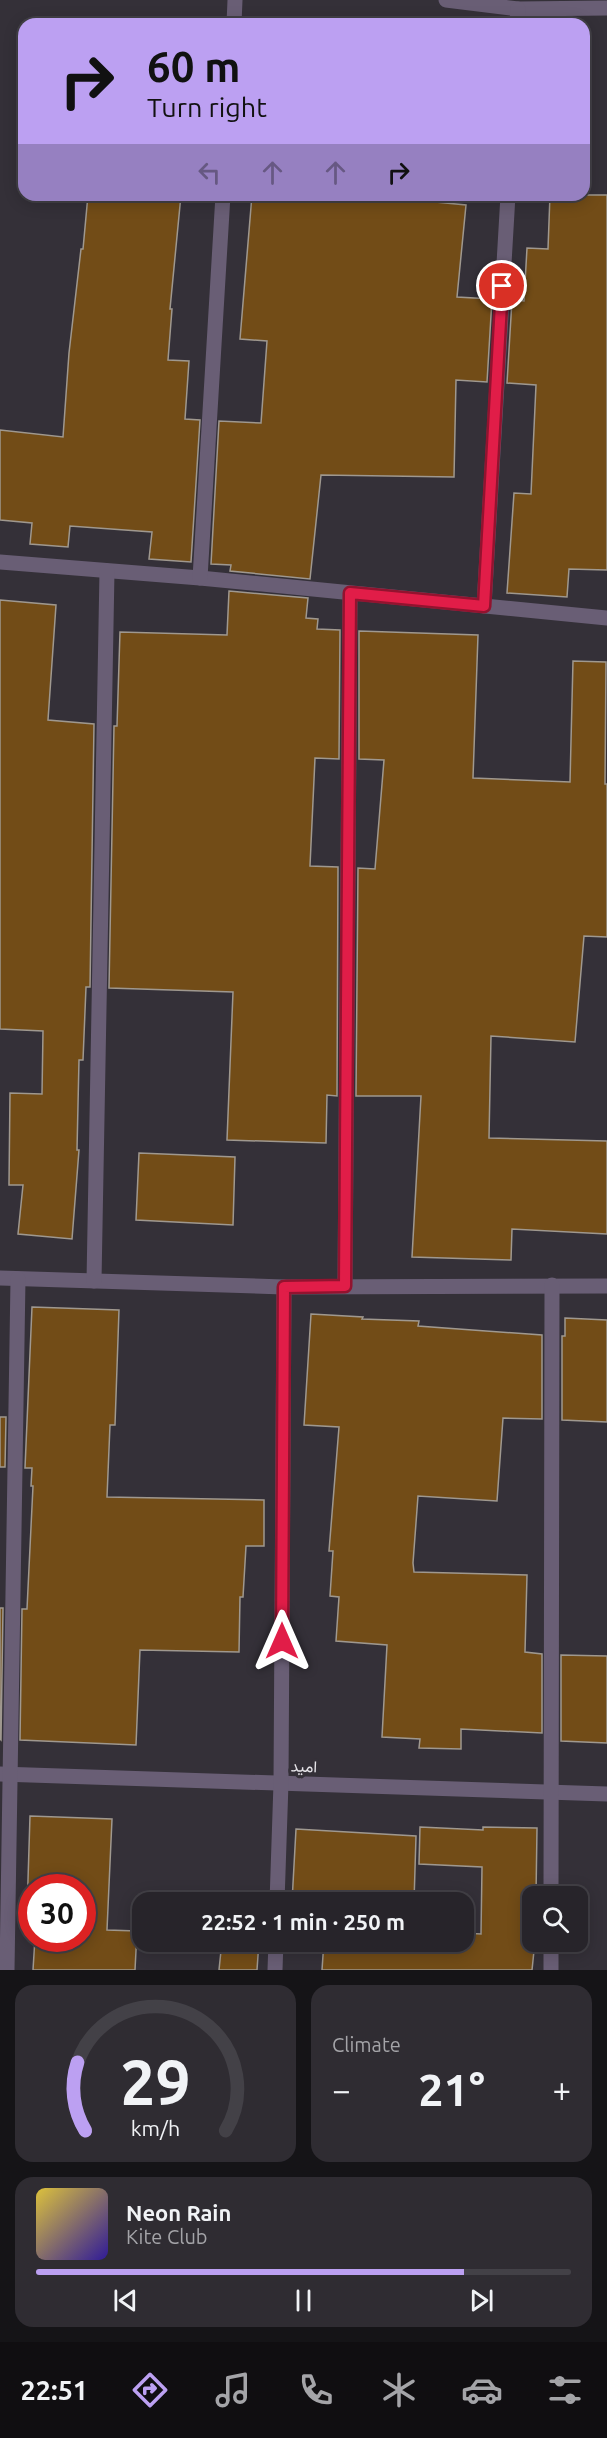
<!DOCTYPE html>
<html lang="en">
<head>
<meta charset="utf-8">
<style>
  body { margin:0; font-family:Ubuntu,Vazirmatn,sans-serif; background:#2f2c32; color:#f1f3f6; height:100vh; display:flex; flex-direction:column; font-size:22px; white-space:nowrap }
  * { box-sizing:border-box; margin:0 }
  p { font-size:20px; color:#a4a4a8 }
  .icon { flex:none; width:33px; height:33px; fill:none; stroke:currentColor; stroke-width:2; stroke-linecap:round; stroke-linejoin:round }
  .map { position:relative; height:1970px; overflow:hidden }
  .panel { display:flex; flex-direction:column; gap:15px; padding:15px; background:#151417; flex:1 }
  .panel>* { flex:none }
  .hud { position:absolute; left:18px; top:18px; width:572px; height:183px; border-radius:18px; box-shadow:0 3px 15px #0003,0 0 0 2px #434147; background:#bca0f2; color:#111; overflow:hidden }
  .controls { position:absolute; left:522px; top:1886px; display:grid; gap:12px }
  .controls a { display:grid; place-items:center; width:66px; height:66px; border-radius:12px; background:#27242a; box-shadow:0 3px 15px #0003,0 0 0 2px #434147; font-size:30px }
  .speed { position:absolute; left:18px; top:1874px; display:flex; gap:12px; font-size:30px; font-weight:700; text-align:center }
  .speed>* { display:grid; place-content:center; width:78px; height:78px; border-radius:50%; background:#27242a; box-shadow:0 3px 15px #0003,0 0 0 2px #434147; line-height:1 }
  .speed .limit { border:9px solid #d22; background:#fff; color:#111 }
  .pin { position:absolute; display:grid; place-items:center; width:51px; height:51px; color:#fff; margin:-26px; border:3px solid #fff; border-radius:50%; box-shadow:0 2px 6px #0007 }
  .me { position:absolute; width:66px; margin:-33px; rotate:0deg; stroke-linejoin:round; filter:drop-shadow(0 0 4px #0008) }
  .turn { display:flex; align-items:center; gap:21px; height:126px; padding:0 30px; font-size:27px }
  .turn .icon { width:78px; height:78px; stroke-width:2.5 }
  .turn b { display:block; font-size:42px; line-height:51px }
  .lanes { display:flex; align-items:center; height:57px; padding:0 30px; background:#0003; justify-content:center; gap:30px; direction:ltr }
  .lanes .off { opacity:.35 }
  .big { font-size:45px; font-weight:600; line-height:1.1 }
  .panel .card { flex:1; display:flex; flex-direction:column; justify-content:center; gap:9px; min-width:0; padding:0 21px; border-radius:18px; background:#2f2c32 }
  .panel .dial { align-items:center; gap:0 }
  .dial svg { height:156px; overflow:visible; fill:none; stroke:#434147; stroke-width:7; stroke-linecap:round; text-anchor:middle }
  .dial text { fill:#f1f3f6; stroke:none }
  .song { display:flex; align-items:center; gap:18px }
  .cover { width:72px; height:72px; border-radius:9px; background:linear-gradient(135deg,hsl(50 70% 55%),hsl(250 70% 35%)) }
  .played { height:6px; border-radius:3px; background:linear-gradient(90deg,#bca0f2 80%,#434147 80%) }
  .keys { display:flex; justify-content:space-around; direction:ltr }
  .heat { display:flex; justify-content:space-between; align-items:center; font-size:33px; direction:ltr }
  .panel .tiles { flex:1; display:grid; gap:15px; grid-template-columns:1fr 1fr }
  .card:last-child { grid-column:span 2 }
  .trip { position:absolute; left:132px; top:1892px; width:342px; height:60px; border-radius:18px; background:#27242a; box-shadow:0 3px 15px #0003,0 0 0 2px #434147; font-weight:600; line-height:60px; text-align:center }
  .dock { display:flex; height:96px; justify-content:space-around; align-items:center; background:#100e11; color:#a4a4a8 }
  .dock .icon { width:42px; height:42px }
  .dock .current { color:#bca0f2 }
  .dock b { font-size:27px; color:#f1f3f6 }
  .map>svg:first-child { display:block }
  .building { fill:#724c17; stroke:#9f988f; stroke-width:1.5 }
  .lines { fill:none; stroke-linecap:round; stroke-linejoin:round }
  .street { stroke:#695e75; stroke-width:15 }
  .route-casing { stroke:#92132f; stroke-width:15 }
  .route { stroke:#e11d48; stroke-width:10 }
  .labels { text-anchor:middle; dominant-baseline:central; stroke-width:6; stroke-linejoin:round; paint-order:stroke }
  .street-label { font-size:16px; fill:#e5e3e8; stroke:#343038 }
</style>
</head>
<body>
<div class="map">
<svg width="607" height="1970" viewBox="0 0 607 1970">
  <rect width="100%" height="100%" fill="#343038"/>
  <!-- building -->
  <g class="building">
    <polygon points="88,195 181,195 170,309 172,309 168,360 189,361 185,419 200,420 191,562 149,559 152,532 70,526 68,547 30,544 32,523 0,520 0,430 63,437 69,353 81,249 83,249"/>
    <polygon points="252,195 363,195 466,205 457,297 492,299 487,382 456,380 454,477 321,475 310,579 230,571 231,565 211,564 219,421 261,423 267,341 240,339"/>
    <polygon points="550,195 607,195 607,570 569,569 567,597 507,593 514,493 531,494 536,385 507,383 512,300 524,301 527,248 548,249"/>
    <polygon points="229,591 308,598 306,618 318,619 317,629 340,630 339,759 315,758 310,866 338,867 337,1096 327,1095 326,1143 227,1140 233,992 109,988 114,726 117,726 120,632 227,635"/>
    <polygon points="0,600 56,605 48,720 94,724 90,987 86,987 83,1060 79,1060 77,1150 79,1150 72,1239 18,1234 23,1185 9,1185 10,1093 42,1094 43,1031 0,1029"/>
    <polygon points="359,631 478,635 473,778 570,782 573,661 606,662 605,784 607,784 607,937 584,936 575,1042 491,1036 489,1138 607,1141 607,1234 512,1229 511,1260 412,1257 421,1096 356,1096 358,868 375,869 384,760 359,759"/>
    <polygon points="139,1153 235,1157 233,1225 136,1220"/>
    <polygon points="32,1307 119,1310 115,1425 110,1425 107,1497 264,1500 264,1546 246,1546 243,1597 240,1597 239,1652 140,1650 136,1745 20,1740 22,1609 27,1609 33,1486 31,1486 32,1468 25,1468"/>
    <polygon points="311,1314 363,1317 362,1319 419,1321 418,1326 542,1335 542,1419 503,1418 497,1501 418,1496 413,1563 414,1572 527,1575 525,1652 542,1654 542,1733 461,1729 461,1749 419,1748 420,1739 382,1737 387,1645 336,1641 339,1597 330,1596 333,1551 329,1551 339,1427 304,1425"/>
    <polygon points="565,1318 607,1320 607,1422 562,1420 562,1336 565,1336"/>
    <polygon points="0,1417 6,1417 5,1467 0,1467"/>
    <polygon points="0,1608 3,1608 1,1740 0,1739"/>
    <polygon points="561,1655 607,1656 607,1743 561,1741"/>
    <polygon points="30,1816 112,1819 107,1930 137,1931 135,1970 33,1970 35,1938 82,1938 82,1887 32,1887 32,1912 27,1912"/>
    <polygon points="420,1827 483,1830 483,1827 537,1828 536,1896 532,1896 532,1941 535,1941 532,1970 322,1970 324,1941 464,1941 464,1933 481,1934 482,1867 419,1864"/>
    <polygon points="296,1829 416,1836 414,1902 292,1902"/>
    <polygon points="226,1892 262,1894 262,1902 225,1902"/>
    <polygon points="222,1941 259,1941 257,1970 219,1970"/>
  </g>
  <g class="lines">
    <!-- street -->
    <g class="street">
      <polyline points="446,0 518,9 607,8"/>
      <polyline points="234,24 235,0"/>
      <polyline points="517,24 518,9"/>
      <polyline points="0,562 200,578 607,618"/>
      <polyline points="200,578 223,195"/>
      <polyline points="484,606 508,195"/>
      <polyline points="0,1278 284,1287 607,1286"/>
      <polyline points="94,1281 107,571"/>
      <polyline points="345,1286 350,593"/>
      <polyline points="0,1774 607,1794"/>
      <polyline points="551,1896 552,1285"/>
      <polyline points="277,1902 281,1783 284,1287"/>
      <polyline points="7,1970 18,1279"/>
      <polyline points="275,1970 276,1941"/>
      <polyline points="551,1970 551,1941"/>
    </g>
  </g>
  <g class="lines">
    <!-- route casing -->
    <g class="route-casing">
      <polyline id="route" points="282,1641 284,1287 345,1286 350,593 484,606 502,286"/>
    </g>
    <!-- route -->
    <use href="#route" class="route"/>
  </g>
  <g class="labels">
    <!-- street labels -->
    <g class="street-label">
      <text transform="translate(304 1766) rotate(2)">امید</text>
    </g>
  </g>
</svg>
<div class="controls">
<a><svg class="icon" aria-label="search" viewBox="0 0 24 24"><circle cx="10" cy="10" r="6"/><path d="M15 15l6 6"/></svg></a>
</div>
<div class="speed"><div class="limit">30</div></div>
<div class="pin" style="left:502px;top:286px;background:#d93025"><svg class="icon" aria-label="arrive" viewBox="0 0 24 24"><path d="M6 21V4h12l-3 4 3 4H6"/></svg></div>
<svg class="me" style="left:282px;top:1641px" viewBox="-20 -20 40 40"><path d="M0-17L14 15 0 8-14 15z" fill="#e11d48" stroke="#fff" stroke-width="4"/></svg>
<div class="trip">22:52 · 1 min · 250 m</div>
<div class="hud">
<div class="turn"><svg class="icon" aria-label="right" viewBox="0 0 24 24"><path d="M7 20v-9h11M14 6l5 5-5 5"/></svg><div><b>60 m</b>Turn right</div></div>
<div class="lanes"><svg class="icon off" aria-label="left" viewBox="0 0 24 24"><path d="M17 20v-9H6M10 6l-5 5 5 5"/></svg><svg class="icon off" aria-label="ahead" viewBox="0 0 24 24"><path d="M12 20V5M6 11l6-6 6 6"/></svg><svg class="icon off" aria-label="ahead" viewBox="0 0 24 24"><path d="M12 20V5M6 11l6-6 6 6"/></svg><svg class="icon" aria-label="right" viewBox="0 0 24 24"><path d="M7 20v-9h11M14 6l5 5-5 5"/></svg></div>
</div>
</div>
<section class="panel">
<div class="tiles">
<div class="card dial"><svg viewBox="0 0 100 80">
<path d="M14 69A42 42 0 1 1 86 69"/>
<path d="M14 69A42 42 0 0 1 10 34" stroke="#bca0f2"/>
<text x="50" y="56" font-size="32" font-weight="700">29</text>
<text x="50" y="72" font-size="11">km/h</text>
</svg></div>
<div class="card"><p>Climate</p>
<div class="heat"><a>−</a><b class="big">21°</b><a>+</a></div>
</div>
<div class="card">
<div class="song"><i class="cover"></i><div><b>Neon Rain</b><p>Kite Club</p></div></div>
<div class="played"></div>
<div class="keys"><svg class="icon" aria-label="previous" viewBox="0 0 24 24"><path d="M18 5L8 12l10 7zM5 5v14"/></svg><svg class="icon" aria-label="pause" viewBox="0 0 24 24"><path d="M8 5v14M16 5v14"/></svg><svg class="icon" aria-label="next" viewBox="0 0 24 24"><path d="M6 5l10 7-10 7zM19 5v14"/></svg></div>
</div>
</div>
</section>
<nav class="dock">
<b>22:51</b>
<svg class="icon current" aria-label="directions" viewBox="0 0 24 24"><path d="M12 3l9 9-9 9-9-9zM9 14v-3h6M13 9l2 2-2 2"/></svg>
<svg class="icon" aria-label="music" viewBox="0 0 24 24"><path d="M9 18V5l10-2v13"/><circle cx="6" cy="18" r="3"/><circle cx="16" cy="16" r="3"/></svg>
<svg class="icon" aria-label="phone" viewBox="0 0 24 24"><path d="M5 4h4l2 5-3 2q2 4 5 5l2-3 5 2v4C11 20 4 13 5 4z"/></svg>
<svg class="icon" aria-label="climate" viewBox="0 0 24 24"><path d="M12 3v18M4 7l16 10M4 17L20 7"/></svg>
<svg class="icon" aria-label="car" viewBox="0 0 24 24"><path d="M5 17H2v-5l4-1 3-4h7l3 4 3 1v5h-3M9 17h6M6 11h13"/><circle cx="7" cy="17" r="2"/><circle cx="17" cy="17" r="2"/></svg>
<svg class="icon" aria-label="filters" viewBox="0 0 24 24"><path d="M4 7h16M4 17h16"/><circle cx="9" cy="7" r="2"/><circle cx="15" cy="17" r="2"/></svg>
</nav>
</body>
</html>
